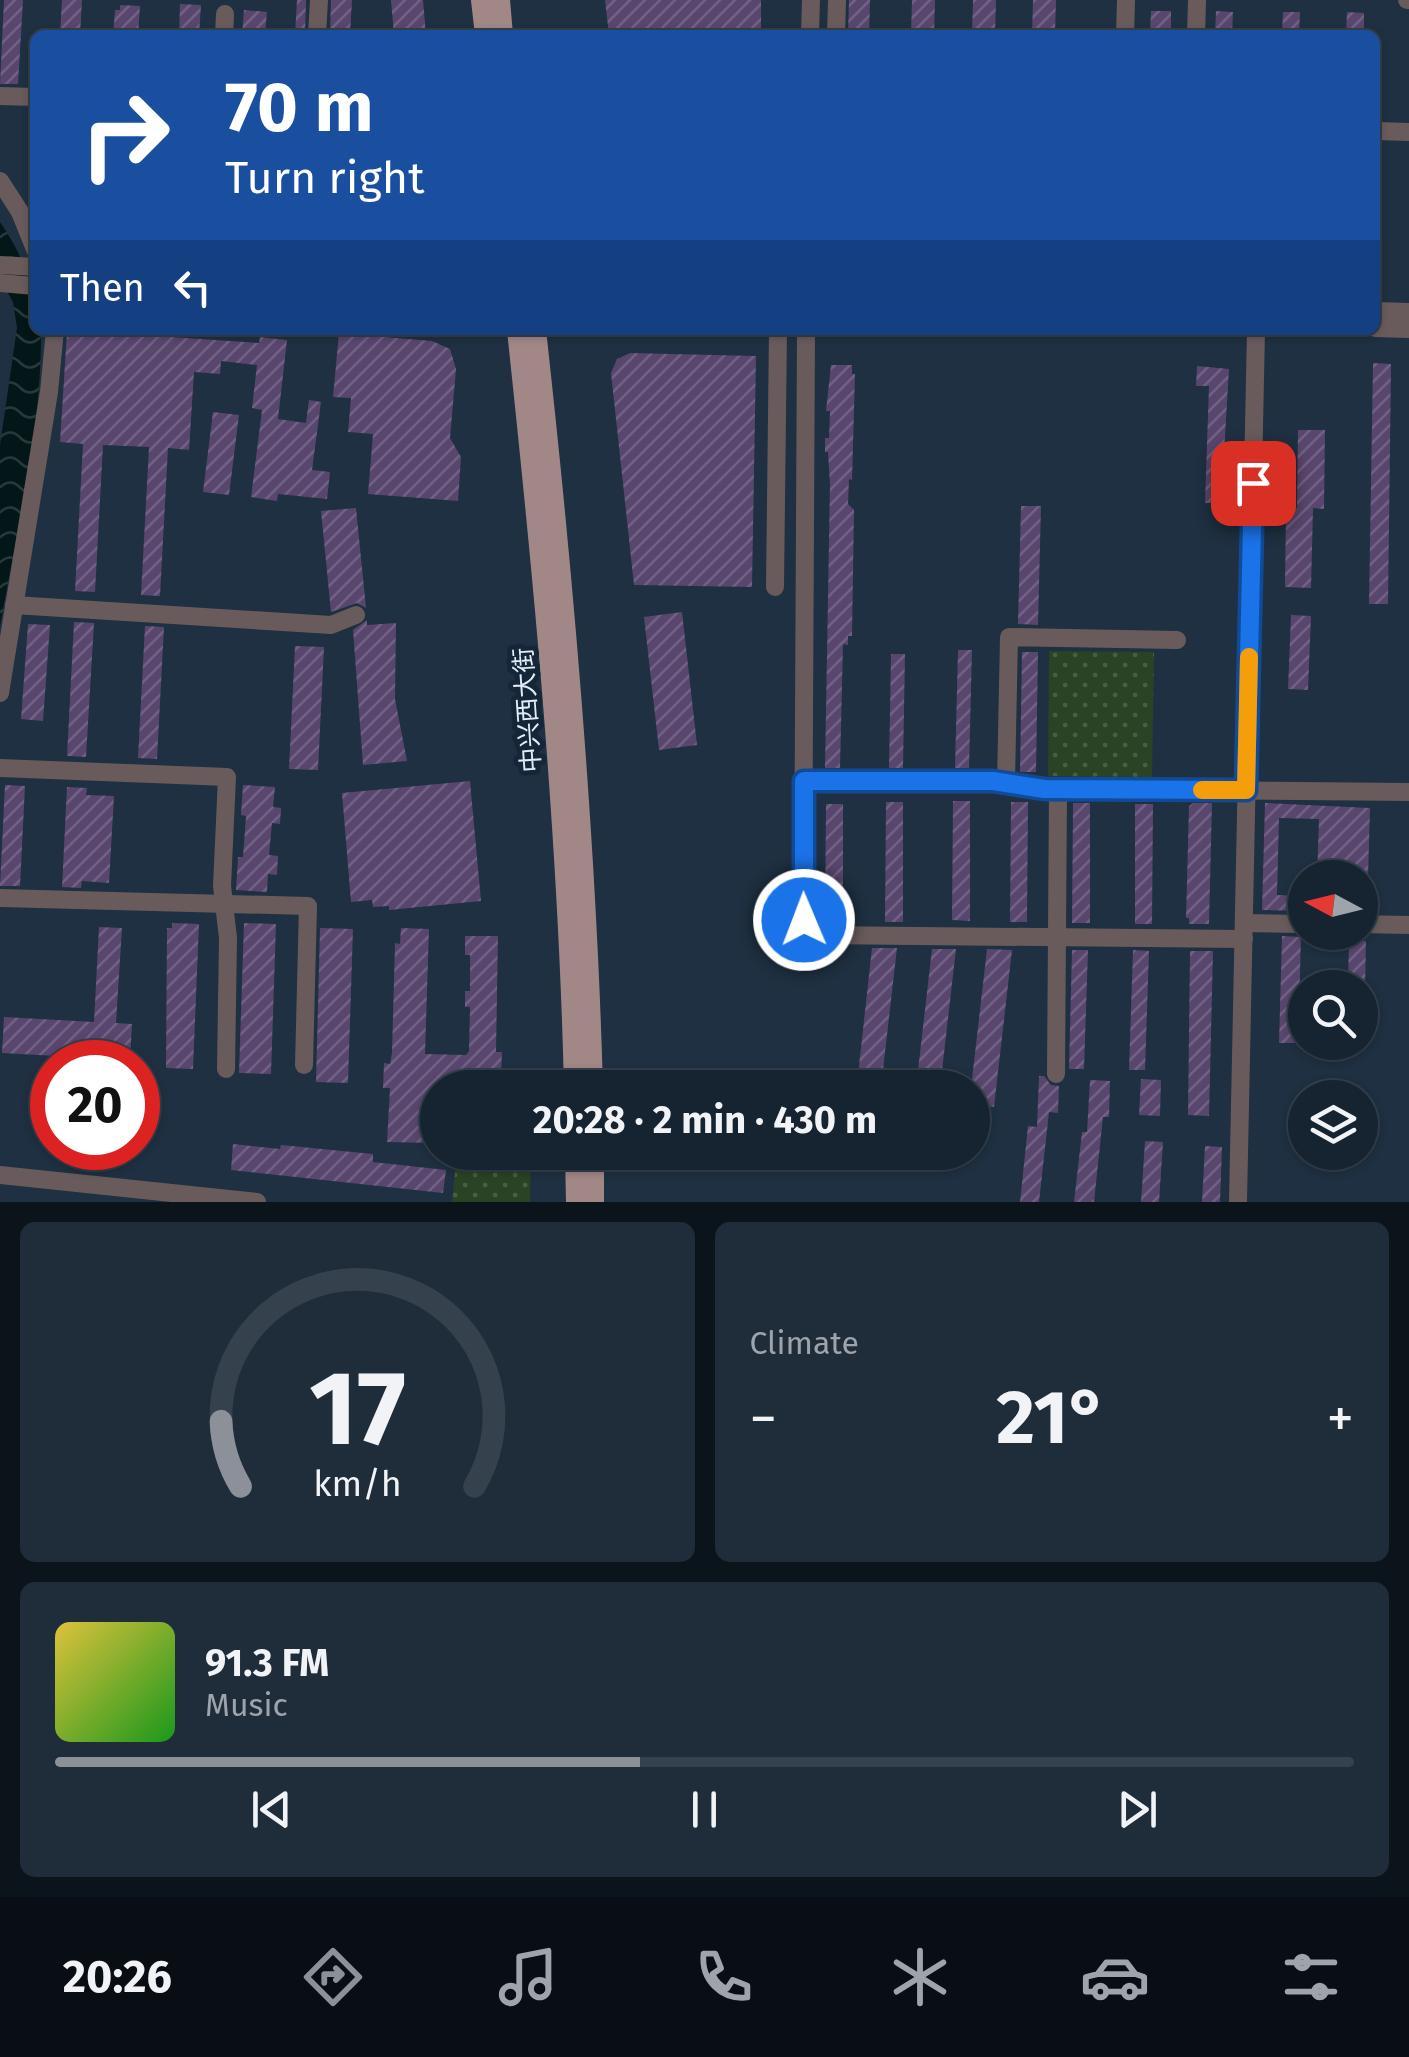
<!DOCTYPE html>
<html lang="en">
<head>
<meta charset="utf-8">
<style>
  body { margin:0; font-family:"Fira Sans","Noto Sans SC",sans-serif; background:#1f2c39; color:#f1f3f6; height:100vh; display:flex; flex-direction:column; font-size:38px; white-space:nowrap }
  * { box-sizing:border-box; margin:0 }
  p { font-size:32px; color:#9ea4ab }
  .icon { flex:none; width:55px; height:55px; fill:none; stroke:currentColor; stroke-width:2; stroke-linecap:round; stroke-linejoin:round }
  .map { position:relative; height:1202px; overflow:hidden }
  .details { display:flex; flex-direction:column; gap:20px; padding:20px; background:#0c141b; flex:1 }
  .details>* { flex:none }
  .top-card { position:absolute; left:30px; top:30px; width:1350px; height:305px; border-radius:15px; box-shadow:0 2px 8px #0004,0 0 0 2px #35414d; background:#1a4fa0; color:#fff; overflow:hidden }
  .needle { width:65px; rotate:277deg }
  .buttons { position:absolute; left:1288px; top:860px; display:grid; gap:20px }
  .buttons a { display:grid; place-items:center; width:90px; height:90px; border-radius:50%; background:#162431; box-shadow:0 2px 8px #0004,0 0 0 2px #35414d; font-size:50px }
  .speed { position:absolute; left:30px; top:1040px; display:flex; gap:20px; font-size:50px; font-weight:700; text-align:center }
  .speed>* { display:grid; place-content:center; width:130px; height:130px; border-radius:50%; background:#162431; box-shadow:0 2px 8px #0004,0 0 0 2px #35414d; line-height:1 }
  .speed .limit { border:15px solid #d22; background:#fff; color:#111 }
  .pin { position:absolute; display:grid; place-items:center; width:85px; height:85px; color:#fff; margin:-42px; border-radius:20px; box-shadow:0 5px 15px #0006 }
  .me { position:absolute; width:110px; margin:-55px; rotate:359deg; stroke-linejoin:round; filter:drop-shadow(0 0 8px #0008) }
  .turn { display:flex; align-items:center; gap:35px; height:210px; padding:0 30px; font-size:45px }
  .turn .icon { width:130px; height:130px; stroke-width:2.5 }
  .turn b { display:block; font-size:70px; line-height:85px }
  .then { display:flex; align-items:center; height:95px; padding:0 30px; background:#0003; gap:20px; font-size:38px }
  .big { font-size:75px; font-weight:700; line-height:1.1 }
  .details .tile { flex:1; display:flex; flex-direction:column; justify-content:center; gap:15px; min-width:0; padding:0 35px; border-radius:15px; background:#1f2c39 }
  .details .dial { align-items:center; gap:0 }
  .dial svg { height:260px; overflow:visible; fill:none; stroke:#35414d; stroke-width:7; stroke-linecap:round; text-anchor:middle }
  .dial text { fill:#f1f3f6; stroke:none }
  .song { display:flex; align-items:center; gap:30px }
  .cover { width:120px; height:120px; border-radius:15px; background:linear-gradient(135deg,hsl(50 70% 55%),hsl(120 70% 35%)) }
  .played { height:10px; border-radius:5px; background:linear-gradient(90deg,#8c9099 45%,#35414d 45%) }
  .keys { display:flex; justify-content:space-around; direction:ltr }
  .heat { display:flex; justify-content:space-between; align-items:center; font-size:55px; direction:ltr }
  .details .tiles { flex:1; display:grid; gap:20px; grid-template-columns:1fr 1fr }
  .tile:last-child { grid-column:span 2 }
  .trip { position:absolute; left:420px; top:1070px; width:570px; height:100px; border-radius:50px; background:#162431; box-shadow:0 2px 8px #0004,0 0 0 2px #35414d; font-weight:700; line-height:100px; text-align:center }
  .dock { display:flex; height:160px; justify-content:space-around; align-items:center; background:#090e14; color:#9ea4ab }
  .dock .icon { width:70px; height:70px }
  .dock .selected { color:#8c9099 }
  .dock b { font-size:45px; color:#f1f3f6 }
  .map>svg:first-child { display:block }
  .green { fill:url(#green-dots) }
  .water { fill:url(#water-waves) }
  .building { fill:url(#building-hatch) }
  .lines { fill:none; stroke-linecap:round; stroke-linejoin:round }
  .minor { stroke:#695b5b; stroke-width:18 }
  .major { stroke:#a28787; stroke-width:22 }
  .route-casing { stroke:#114b97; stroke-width:25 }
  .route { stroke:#1a73e8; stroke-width:18 }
  .slow { stroke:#f59e0b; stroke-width:18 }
  .labels { text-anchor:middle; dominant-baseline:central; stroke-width:10; stroke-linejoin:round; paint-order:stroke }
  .street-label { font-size:25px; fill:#e2edf9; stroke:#142637 }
</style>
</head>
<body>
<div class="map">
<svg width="1409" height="1202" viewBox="0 0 1409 1202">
  <defs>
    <pattern id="green-dots" width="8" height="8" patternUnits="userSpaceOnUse" patternTransform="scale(2.5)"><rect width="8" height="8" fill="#294324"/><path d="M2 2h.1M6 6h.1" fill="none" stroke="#485e45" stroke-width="1.8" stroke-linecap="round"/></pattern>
    <pattern id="water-waves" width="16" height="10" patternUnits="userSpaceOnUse" patternTransform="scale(2.5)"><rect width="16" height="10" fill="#031718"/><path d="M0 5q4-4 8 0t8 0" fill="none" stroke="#27393a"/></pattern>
    <pattern id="building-hatch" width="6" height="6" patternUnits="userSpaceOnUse" patternTransform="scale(2.5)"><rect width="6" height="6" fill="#59466e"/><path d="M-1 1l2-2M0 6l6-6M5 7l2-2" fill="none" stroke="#716183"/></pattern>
  </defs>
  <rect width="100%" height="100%" fill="#1e3041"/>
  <!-- green -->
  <g class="green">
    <polygon points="1049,651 1154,652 1152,777 1048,776"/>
    <polygon points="457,1153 531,1153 530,1202 452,1202"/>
  </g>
  <!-- water -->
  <path class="water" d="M0 222C25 259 35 286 35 330H41C42 430 17 529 0 626V445L17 328 13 302 0 279Z"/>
  <!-- building -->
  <g class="building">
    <polygon points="4,0 23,0 18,84 0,84"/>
    <polygon points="62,0 82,0 80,35 60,35"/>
    <polygon points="297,0 306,0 305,35 295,35"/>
    <polygon points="331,0 352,0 350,35 330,35"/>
    <polygon points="391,0 423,0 426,35 394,35"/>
    <polygon points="605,0 761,0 761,35 609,35"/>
    <polygon points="849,0 870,0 869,35 848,35"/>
    <polygon points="912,0 935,0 934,35 911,35"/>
    <polygon points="973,0 996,0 995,35 972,35"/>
    <polygon points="1033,0 1056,0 1055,35 1032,35"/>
    <polygon points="180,4 201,5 199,35 179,35"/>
    <polygon points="120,5 140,6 138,35 113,35 115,10 120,10"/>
    <polygon points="244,10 267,12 265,35 242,35"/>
    <polygon points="1151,11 1171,11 1171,35 1150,35"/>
    <polygon points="1216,11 1233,12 1232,35 1215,35"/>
    <polygon points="1283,12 1300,12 1299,35 1282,35"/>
    <polygon points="1347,12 1364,13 1364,35 1346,35"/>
    <polygon points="86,330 172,330 172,337 259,343 260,337 287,340 278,419 306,423 309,400 321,402 312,470 330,472 327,499 278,494 277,501 251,497 262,410 252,408 257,365 221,361 220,374 194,372 189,450 168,448 160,596 141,595 149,447 103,445 95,592 75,591 83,444 60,442 67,332 85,333"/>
    <polygon points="339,333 432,341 450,349 456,369 450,438 461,457 458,501 368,494 373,434 348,432 351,398 333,397"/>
    <polygon points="630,353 756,356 752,587 634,585 611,373 617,359"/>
    <polygon points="1373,363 1391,364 1388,604 1369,604"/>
    <polygon points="831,365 852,365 852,374 855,374 852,480 849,479 848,504 854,510 852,636 848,636 848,645 843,644 840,768 825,768 830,484 828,452 825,452 825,438 829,438 830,411 826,411"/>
    <polygon points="1197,366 1229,369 1221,503 1205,503 1209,386 1196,386"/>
    <polygon points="213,412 239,415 229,495 203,492"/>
    <polygon points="1298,430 1325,430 1324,509 1313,508 1311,588 1285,587 1286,508 1297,508"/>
    <polygon points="1021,506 1041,506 1038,625 1018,624"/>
    <polygon points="356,508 366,608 357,603 331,612 321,511"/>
    <polygon points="682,612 697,745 659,750 644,617"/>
    <polygon points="1291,615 1311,616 1308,690 1288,689"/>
    <polygon points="367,620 367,625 396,623 395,699 407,761 363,765 353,630"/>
    <polygon points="74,622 94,623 86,757 67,756"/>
    <polygon points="28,624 50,625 43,721 21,719"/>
    <polygon points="145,626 164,627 157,759 138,758"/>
    <polygon points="295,646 324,647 318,770 289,769"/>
    <polygon points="958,650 972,650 969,768 955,768"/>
    <polygon points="1022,652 1038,652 1036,772 1020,772"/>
    <polygon points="891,654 905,654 903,768 889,768"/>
    <polygon points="470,781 481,901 389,910 389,906 373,907 372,900 351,902 342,793"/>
    <polygon points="5,785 25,786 20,886 0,886"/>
    <polygon points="243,785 275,787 273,807 281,808 280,824 272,823 269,855 278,856 277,875 268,874 267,892 236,890 238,857 243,857 246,816 241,815"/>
    <polygon points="67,787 87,788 86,795 114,796 109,883 82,881 81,888 62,887"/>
    <polygon points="953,801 970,801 970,921 952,920"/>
    <polygon points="886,802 903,802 903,922 885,922"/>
    <polygon points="1011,802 1028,802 1027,922 1010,922"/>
    <polygon points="1073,803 1090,803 1090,923 1072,923"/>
    <polygon points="1193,803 1212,803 1209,924 1189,924 1189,918 1186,918 1189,806"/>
    <polygon points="1265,803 1370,808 1368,878 1317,878 1319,819 1279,818 1277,895 1305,896 1305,911 1262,910"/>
    <polygon points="826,804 843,804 843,922 825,922"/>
    <polygon points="1135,804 1153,804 1152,924 1135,924"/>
    <polygon points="172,923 199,924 193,1069 166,1068 167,928 172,928"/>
    <polygon points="244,923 276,924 271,1074 239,1073"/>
    <polygon points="99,927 122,928 116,1023 132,1024 130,1060 2,1053 4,1017 94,1022"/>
    <polygon points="320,928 353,929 348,1083 316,1082"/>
    <polygon points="401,928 429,929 425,1054 466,1055 469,1051 470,1007 465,1007 465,991 470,991 470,955 465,955 465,936 498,936 496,1052 502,1052 501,1074 466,1073 465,1088 435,1089 432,1143 387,1142 390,1088 383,1088 384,1063 390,1064 392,1053 395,943 400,944"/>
    <polygon points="1282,936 1301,937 1298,1043 1279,1043"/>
    <polygon points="1349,940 1366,941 1365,988 1348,988"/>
    <polygon points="872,948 897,948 881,1087 857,1084"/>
    <polygon points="932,949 956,949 940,1088 916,1088"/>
    <polygon points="987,949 1012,950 994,1107 972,1104 971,1088"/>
    <polygon points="1072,950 1088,950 1084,1069 1069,1069"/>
    <polygon points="1133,950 1149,951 1145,1070 1129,1070"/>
    <polygon points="1190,951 1213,951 1209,1116 1188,1115"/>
    <polygon points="1039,1076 1044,1076 1051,1085 1059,1086 1058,1113 1049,1112 1039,1202 1020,1202 1028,1126 1037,1127"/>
    <polygon points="1141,1079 1161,1080 1160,1116 1139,1115"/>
    <polygon points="1090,1080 1110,1081 1109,1117 1103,1117 1094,1202 1074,1202 1082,1132 1087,1132"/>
    <polygon points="1145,1141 1163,1142 1159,1202 1141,1202"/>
    <polygon points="233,1144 280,1149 281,1145 373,1154 373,1162 446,1170 443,1193 231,1170"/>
    <polygon points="1205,1146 1222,1147 1220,1202 1202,1202"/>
  </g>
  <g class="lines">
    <!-- minor -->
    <g class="minor">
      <polyline points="1407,0 1409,0"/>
      <polyline points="224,35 225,14"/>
      <polyline points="317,35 319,0"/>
      <polyline points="810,35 811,0"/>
      <polyline points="836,35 837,0"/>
      <polyline points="1125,35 1126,0"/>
      <polyline points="1196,35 1197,0"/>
      <polyline points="0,96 35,97"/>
      <polyline points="1375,131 1409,132"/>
      <polyline points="0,181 20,212 35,249"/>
      <polyline points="0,265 35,267"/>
      <polyline points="0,283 35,286"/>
      <polyline points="1375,311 1409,312"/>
      <polyline points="1375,328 1409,329"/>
      <polyline points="806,330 803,909 806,926 815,935 1244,939"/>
      <polyline points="775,587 778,330"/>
      <polyline points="14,605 331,625 356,615"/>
      <polyline points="0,693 49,392 55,330"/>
      <polyline points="0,768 227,777 222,886 228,938 226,1069"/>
      <polyline points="804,781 993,781 1044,789 1409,792"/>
      <polyline points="1006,782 1009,637 1177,640"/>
      <polyline points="0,898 308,906 304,1065"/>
      <polyline points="1244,923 1305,924"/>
      <polyline points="1360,924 1409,925"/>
      <polyline points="1056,1074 1058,789"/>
      <polyline points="0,1175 257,1202"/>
      <polyline points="1238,1202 1256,330"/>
    </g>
    <!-- major -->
    <g class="major">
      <polyline points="482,0 486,35"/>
      <polyline points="499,0 502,35"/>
      <path d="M518 330C545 582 569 834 575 1088"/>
      <path d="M535 330C563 582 585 834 592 1088"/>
      <polyline points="576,1152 577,1202"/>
      <polyline points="593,1152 593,1202"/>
    </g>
  </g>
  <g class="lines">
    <!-- route casing -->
    <g class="route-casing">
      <polyline id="route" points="804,920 804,781 993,781 1044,789 1246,790 1253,483"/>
    </g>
    <!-- route -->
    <use href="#route" class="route"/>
    <!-- slow -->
    <polyline class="slow" points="1202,790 1246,790 1249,657"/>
  </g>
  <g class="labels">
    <!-- street labels -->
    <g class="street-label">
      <text transform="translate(528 710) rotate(-94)">中兴西大街</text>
    </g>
  </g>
</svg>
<div class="buttons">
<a><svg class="needle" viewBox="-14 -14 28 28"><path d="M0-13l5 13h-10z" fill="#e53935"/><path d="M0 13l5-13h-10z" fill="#9ea4ab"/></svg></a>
<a><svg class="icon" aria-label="search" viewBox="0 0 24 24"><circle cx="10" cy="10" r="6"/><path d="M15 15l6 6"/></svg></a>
<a><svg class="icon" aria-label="layers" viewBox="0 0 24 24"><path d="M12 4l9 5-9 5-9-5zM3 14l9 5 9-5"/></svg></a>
</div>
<div class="speed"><div class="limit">20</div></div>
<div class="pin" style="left:1253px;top:483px;background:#d93025"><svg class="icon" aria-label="arrive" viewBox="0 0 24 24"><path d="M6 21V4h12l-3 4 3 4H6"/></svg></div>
<svg class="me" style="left:804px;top:920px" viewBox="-20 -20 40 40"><circle r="17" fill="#1a73e8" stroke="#fff" stroke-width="3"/><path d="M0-11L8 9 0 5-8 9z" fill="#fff"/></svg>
<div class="trip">20:28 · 2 min · 430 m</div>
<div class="top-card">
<div class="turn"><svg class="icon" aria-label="right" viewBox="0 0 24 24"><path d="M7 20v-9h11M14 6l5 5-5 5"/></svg><div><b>70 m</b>Turn right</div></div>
<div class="then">Then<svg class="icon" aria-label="left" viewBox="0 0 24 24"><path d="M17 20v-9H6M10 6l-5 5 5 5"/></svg></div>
</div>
</div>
<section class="details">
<div class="tiles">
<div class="tile dial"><svg viewBox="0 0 100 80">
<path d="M14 69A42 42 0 1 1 86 69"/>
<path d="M14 69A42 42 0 0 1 8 49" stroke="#8c9099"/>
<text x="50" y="56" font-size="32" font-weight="700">17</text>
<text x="50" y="72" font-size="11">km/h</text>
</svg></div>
<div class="tile"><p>Climate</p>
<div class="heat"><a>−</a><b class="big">21°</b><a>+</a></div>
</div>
<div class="tile">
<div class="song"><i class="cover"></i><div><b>91.3 FM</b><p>Music</p></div></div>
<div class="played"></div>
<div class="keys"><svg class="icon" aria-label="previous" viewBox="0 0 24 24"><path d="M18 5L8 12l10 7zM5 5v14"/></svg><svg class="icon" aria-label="pause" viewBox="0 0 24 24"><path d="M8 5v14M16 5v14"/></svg><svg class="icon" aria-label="next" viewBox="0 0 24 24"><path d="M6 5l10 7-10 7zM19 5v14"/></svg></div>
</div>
</div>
</section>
<nav class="dock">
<b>20:26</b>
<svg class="icon selected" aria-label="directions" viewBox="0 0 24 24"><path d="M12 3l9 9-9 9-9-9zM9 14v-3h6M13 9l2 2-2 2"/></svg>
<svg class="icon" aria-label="music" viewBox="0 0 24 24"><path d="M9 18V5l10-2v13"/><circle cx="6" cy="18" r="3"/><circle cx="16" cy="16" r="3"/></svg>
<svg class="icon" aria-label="phone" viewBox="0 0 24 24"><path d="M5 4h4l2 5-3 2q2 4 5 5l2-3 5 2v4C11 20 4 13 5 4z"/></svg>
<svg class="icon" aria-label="climate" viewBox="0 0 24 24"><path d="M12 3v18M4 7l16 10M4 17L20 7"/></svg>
<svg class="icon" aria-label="car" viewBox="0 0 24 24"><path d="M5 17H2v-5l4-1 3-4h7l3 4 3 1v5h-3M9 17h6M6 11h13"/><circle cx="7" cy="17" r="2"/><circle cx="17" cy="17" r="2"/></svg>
<svg class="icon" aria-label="filters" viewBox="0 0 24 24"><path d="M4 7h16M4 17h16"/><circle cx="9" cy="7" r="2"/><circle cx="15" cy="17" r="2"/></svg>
</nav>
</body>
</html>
